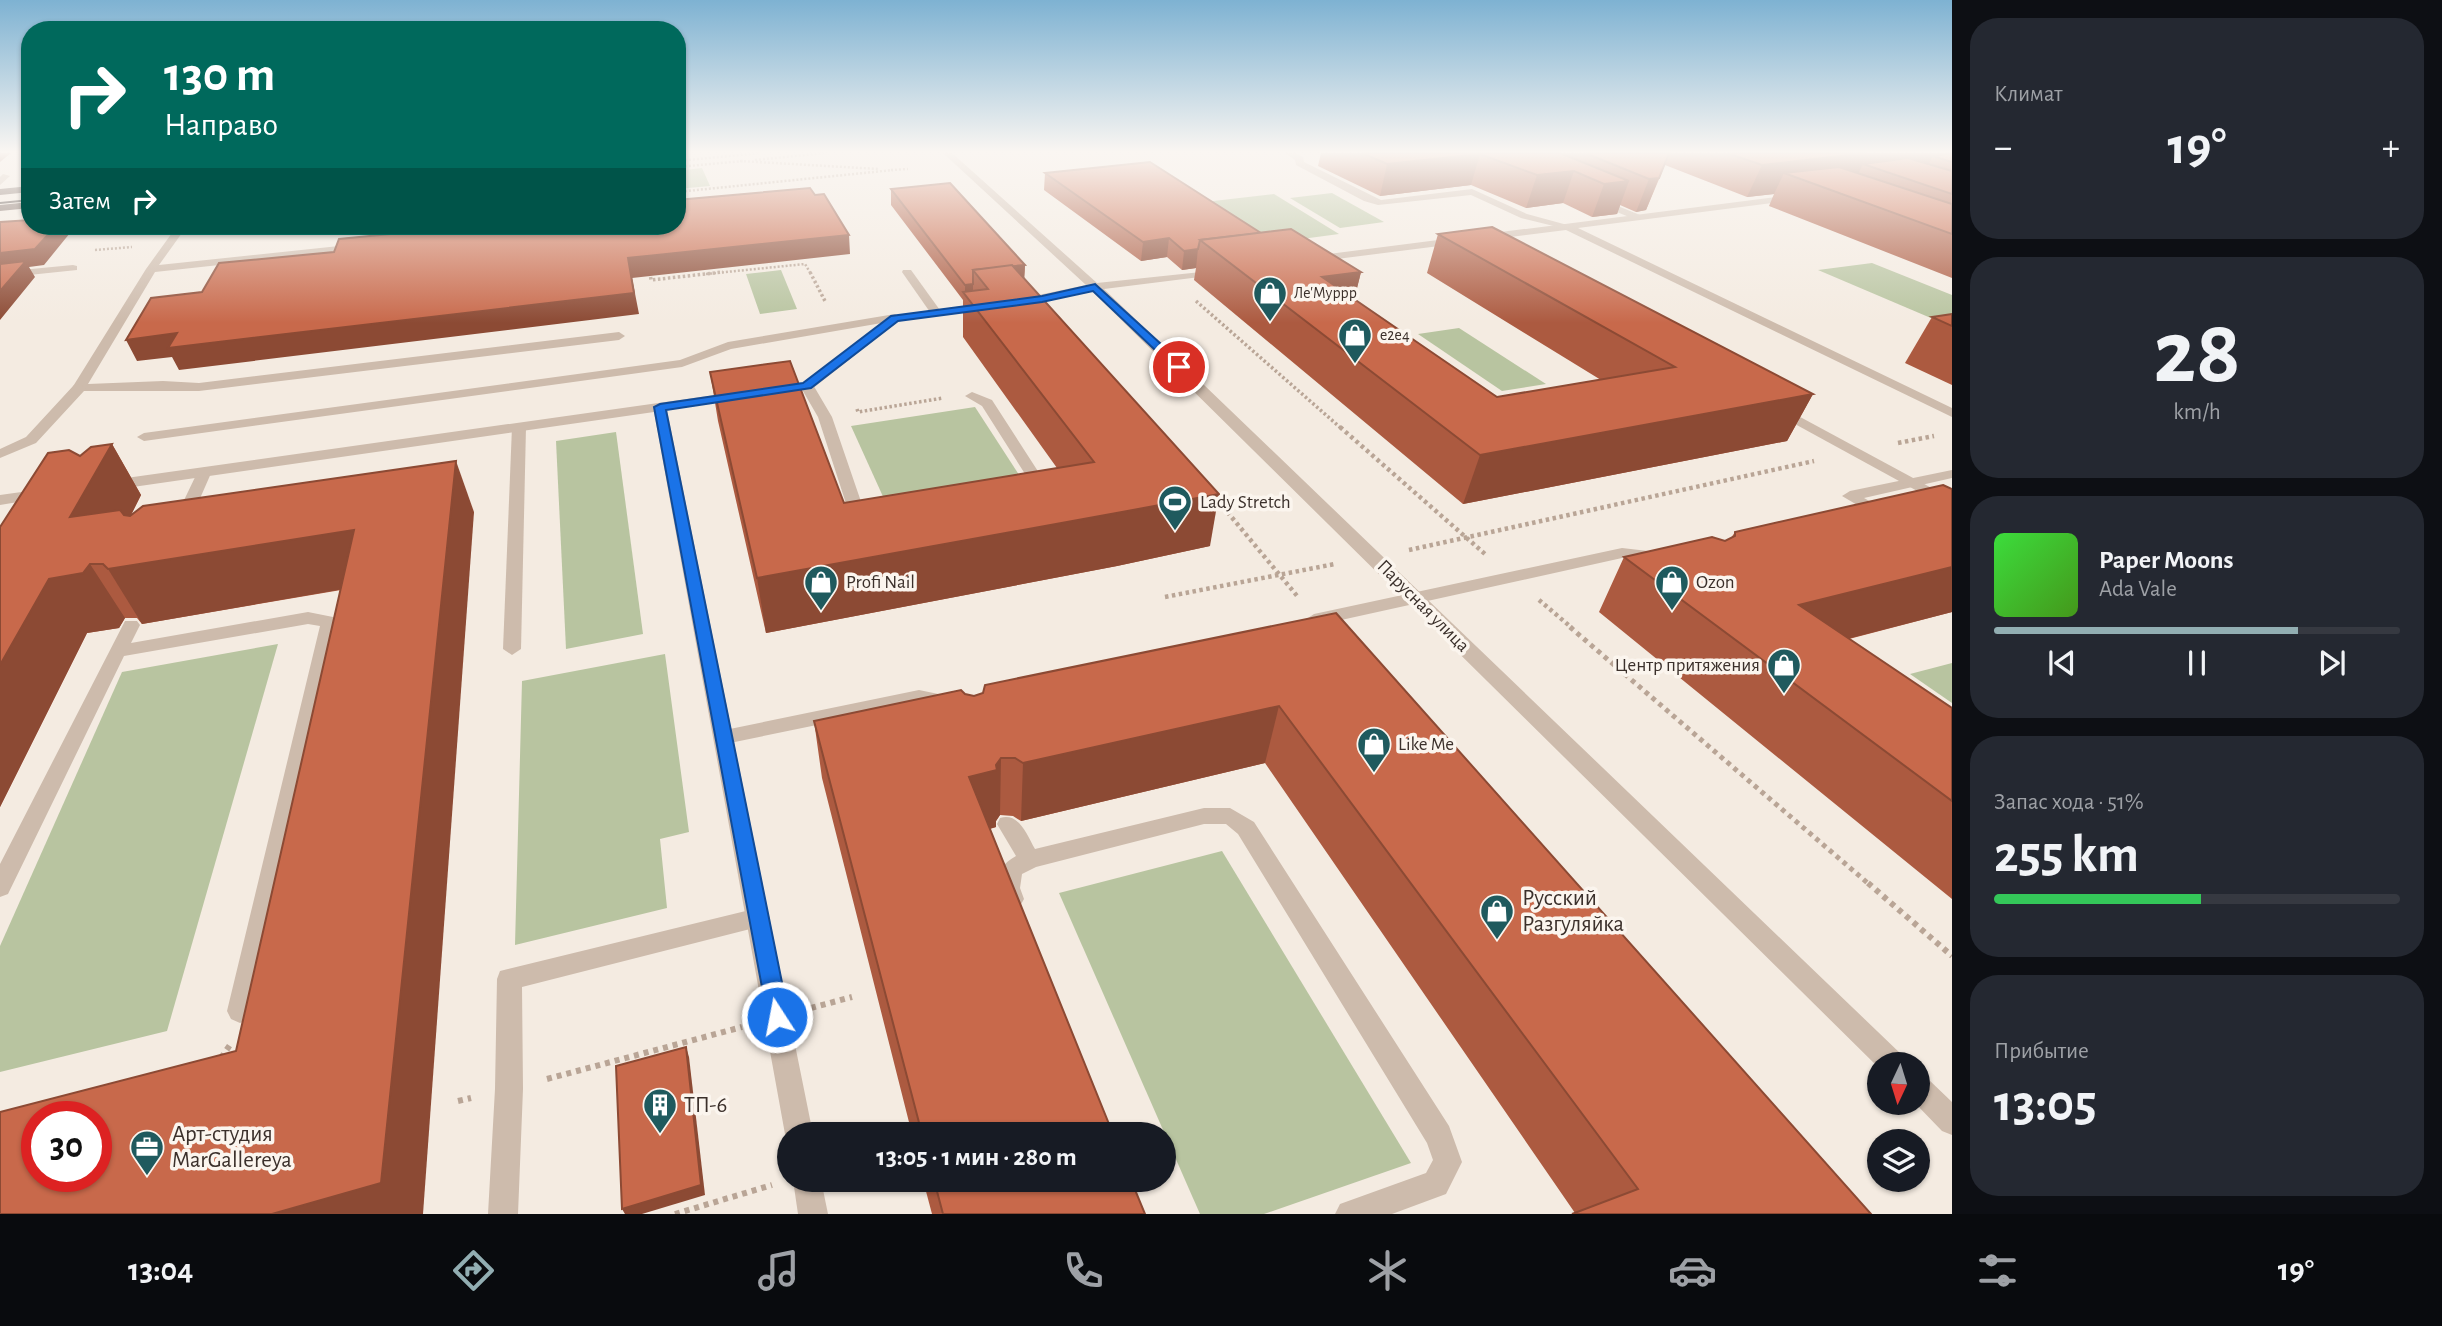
<!DOCTYPE html>
<html lang="ru">
<head>
<meta charset="utf-8">
<style>
  body { margin:0; font-family:"Alegreya Sans",sans-serif; background:#242831; color:#f1f3f6; height:100vh; display:flex; flex-direction:column; font-size:26px; white-space:nowrap }
  * { box-sizing:border-box; margin:0 }
  p { font-size:23px; color:#9ea1a6 }
  .icon { flex:none; width:38px; height:38px; fill:none; stroke:currentColor; stroke-width:2; stroke-linecap:round; stroke-linejoin:round }
  .map { position:relative; flex:1; overflow:hidden }
  .side { display:flex; flex-direction:column; gap:18px; padding:18px; background:#0d0f14; width:490px }
  .side>* { flex:none }
  .banner { position:absolute; left:21px; top:21px; width:665px; height:214px; border-radius:28px; box-shadow:0 2px 5px #0004; background:#00695c; color:#fff; overflow:hidden }
  .needle { width:46px; rotate:184deg }
  .fabs { position:absolute; left:1867px; top:1052px; display:grid; gap:14px }
  .fabs a { display:grid; place-items:center; width:63px; height:63px; border-radius:50%; background:#171b24; box-shadow:0 2px 5px #0004; font-size:35px }
  .speed { position:absolute; left:21px; top:1101px; display:flex; gap:14px; font-size:35px; font-weight:700; text-align:center }
  .speed>* { display:grid; place-content:center; width:91px; height:91px; border-radius:50%; background:#171b24; box-shadow:0 2px 5px #0004; line-height:1 }
  .speed .limit { border:10px solid #d22; background:#fff; color:#111 }
  .pin { position:absolute; display:grid; place-items:center; width:60px; height:60px; color:#fff; margin:-30px; border:4px solid #fff; border-radius:50%; box-shadow:0 2px 7px #0007 }
  .me { position:absolute; width:77px; margin:-38px; rotate:349deg; stroke-linejoin:round; filter:drop-shadow(0 0 5px #0008) }
  .turn { display:flex; align-items:center; gap:24px; height:147px; padding:0 28px; font-size:32px }
  .turn .icon { width:91px; height:91px; stroke-width:2.5 }
  .turn b { display:block; font-size:49px; line-height:60px }
  .then { display:flex; align-items:center; height:66px; padding:0 28px; background:#0003; gap:14px; font-size:26px }
  .big { font-size:52px; font-weight:600; line-height:1.1 }
  .side .card { flex:1; display:flex; flex-direction:column; justify-content:center; gap:10px; min-width:0; padding:0 24px; border-radius:28px; background:#242831 }
  .side .dial { align-items:center; gap:0 }
  .dial b { font-size:91px; line-height:1 }
  .song { display:flex; align-items:center; gap:21px }
  .cover { width:84px; height:84px; border-radius:10px; background:linear-gradient(135deg,hsl(120 70% 55%),hsl(100 70% 35%)) }
  .played { height:7px; border-radius:4px; background:linear-gradient(90deg,#92aeb2 75%,#363941 75%) }
  .keys { display:flex; justify-content:space-around; direction:ltr }
  .heat { display:flex; justify-content:space-between; align-items:center; font-size:38px; direction:ltr }
  .charge { height:10px; border-radius:5px; background:linear-gradient(90deg,#34c759 51%,#363941 0) }
  .trip { position:absolute; left:777px; top:1122px; width:399px; height:70px; border-radius:35px; background:#171b24; box-shadow:0 2px 5px #0004; font-weight:600; line-height:70px; text-align:center }
  .menu { display:flex; height:112px; justify-content:space-around; align-items:center; background:#090b0e; color:#9ea1a6 }
  .menu .icon { width:49px; height:49px }
  .menu .on { color:#92aeb2 }
  .menu b { font-size:32px; color:#f1f3f6 }
  main { display:flex; flex:1; min-height:0 }
  .map>svg:first-child { display:block }
  .green { fill:#b8c4a0 }
  .lines { fill:none; stroke-linecap:round; stroke-linejoin:round }
  .path-far4 { stroke:#b9a596; stroke-width:2.5; stroke-dasharray:2 2; stroke-linecap:butt }
  .path-far3 { stroke:#b9a596; stroke-width:3.5; stroke-dasharray:2.5 2.5; stroke-linecap:butt }
  .path-far2 { stroke:#b9a596; stroke-width:4.5; stroke-dasharray:3.5 3.5; stroke-linecap:butt }
  .path-far1 { stroke:#b9a596; stroke-width:5; stroke-dasharray:4.5 4.5; stroke-linecap:butt }
  .path { stroke:#b9a596; stroke-width:6; stroke-dasharray:5 5; stroke-linecap:butt }
  .service { fill:#cdbbac; fill-rule:evenodd }
  .minor { fill:#cdbbac; fill-rule:evenodd }
  .trunk { fill:#6c584f; fill-rule:evenodd }
  .tram { stroke:#3b302b; stroke-width:2 }
  .wall { fill:#ac5a40 }
  .shaded-wall { fill:#8c4a34 }
  .building { fill:#c8694b; stroke:#8c4a34; stroke-width:2; fill-rule:evenodd }
  .route { fill:#1a73e8; stroke:#114b97; stroke-width:2 }
  .labels { text-anchor:middle; dominant-baseline:central; stroke-width:7; stroke-linejoin:round; paint-order:stroke }
  .far-poi-label { font-size:16px; fill:#3b302b; stroke:#fbf5ee; text-anchor:start }
  .poi-label { font-size:19px; fill:#3b302b; stroke:#fbf5ee; text-anchor:start }
  .street-label { font-size:19px; fill:#3b302b; stroke:#fbf5ee }
  .near-poi-label { font-size:23px; fill:#3b302b; stroke:#fbf5ee; text-anchor:start }
</style>
</head>
<body>
<main>
<div class="map">
<svg width="1952" height="1214" viewBox="0 0 1952 1214">
  <rect width="100%" height="100%" fill="#f4ebe1"/>
  <!-- green -->
  <g class="green">
    <polygon points="702,168 710,186 677,189 677,171"/>
    <polygon points="1332,193 1384,222 1340,228 1290,198"/>
    <polygon points="1274,194 1339,234 1257,245 1196,203"/>
    <polygon points="1872,263 1952,295 1952,327 1818,270"/>
    <polygon points="781,270 797,309 760,314 746,274"/>
    <polygon points="1459,328 1546,384 1502,391 1418,334"/>
    <polygon points="975,407 1034,498 895,523 851,426"/>
    <polygon points="616,432 643,634 566,649 556,441"/>
    <polygon points="278,644 167,1031 0,1072 0,946 122,672"/>
    <polygon points="665,654 689,832 660,839 667,908 515,945 522,681"/>
    <polygon points="1952,663 1952,703 1910,674"/>
    <polygon points="1222,851 1411,1163 1264,1214 1200,1214 1059,893"/>
  </g>
  <g class="lines">
    <!-- path-far4 -->
    <g class="path-far4">
      <polyline points="755,160 824,153"/>
      <polyline points="677,161 760,153"/>
      <polyline points="740,161 879,169"/>
      <polyline points="677,167 743,161"/>
      <polyline points="891,170 908,169"/>
      <polyline points="677,192 893,170"/>
      <polyline points="95,250 132,247"/>
      <polyline points="650,271 650,274"/>
      <polyline points="706,274 805,264 811,274"/>
    </g>
    <!-- path-far3 -->
    <g class="path-far3">
      <polyline points="650,272 651,280 723,272"/>
      <polyline points="810,272 826,303"/>
      <polyline points="1196,301 1342,429"/>
      <polyline points="857,409 858,412 943,398"/>
    </g>
    <!-- path-far2 -->
    <g class="path-far2">
      <polyline points="1340,427 1485,554"/>
      <polyline points="1898,443 1934,436"/>
      <polyline points="1214,496 1298,597"/>
      <polyline points="1409,550 1814,461"/>
      <polyline points="1165,597 1335,564"/>
      <polyline points="1539,600 1572,628"/>
    </g>
    <!-- path-far1 -->
    <polyline class="path-far1" points="1570,627 1870,885"/>
    <!-- path -->
    <g class="path">
      <polyline points="1868,883 1952,956"/>
      <polyline points="811,1008 852,997"/>
      <polyline points="221,1058 232,1042"/>
      <polyline points="547,1079 742,1027"/>
      <polyline points="458,1101 471,1098"/>
      <polyline points="675,1214 772,1185"/>
    </g>
    <!-- service -->
    <g class="service">
      <polygon points="1285,153 1295,153 1303,157 1304,162 1381,200 1472,189 1527,214 1571,226 1566,229 1521,218 1471,195 1378,205 1364,201 1296,165 1295,160"/>
      <polygon points="1598,198 1640,215 1642,217 1634,219 1595,203 1593,201"/>
      <polygon points="53,226 85,226 80,229 0,237 0,231"/>
      <polygon points="177,226 187,226 159,265 358,244 363,247 358,250 155,272 88,384 163,381 199,383 619,332 625,336 619,340 199,391 74,391 72,388 146,269"/>
      <polygon points="73,265 77,266 77,270 0,278 0,272"/>
      <polygon points="903,270 911,270 942,313 940,315 932,315 902,272"/>
      <polygon points="895,314 901,318 899,320 731,349 682,367 144,441 137,437 144,433 680,360 728,342"/>
      <polygon points="807,382 812,383 832,417 868,522 866,525 860,527 852,522 818,417 800,386"/>
      <polygon points="972,392 992,400 1052,493 1049,496 1039,496 982,406 965,396"/>
      <polygon points="519,423 526,427 521,649 512,655 503,649 512,427"/>
      <polygon points="205,467 212,471 191,519 183,524 177,522 175,519 198,471"/>
      <polygon points="1952,470 1952,478 1864,498 1887,511 1889,514 1887,517 1881,519 1842,496 1850,491"/>
      <polygon points="1622,548 1648,551 1667,561 1659,566 1639,559 1622,558 1314,626 1305,620 1314,614"/>
      <polygon points="308,612 333,617 339,629 249,1019 240,1023 231,1019 227,1011 320,626 308,624 124,656 8,894 0,897 0,864 125,621 137,621 140,625 131,643"/>
      <polygon points="919,690 953,697 956,702 953,707 946,709 919,704 725,744 718,742 715,737 718,732 725,730"/>
      <path d="M1204 808H1230L1254 822 1449 1126 1462 1162 1446 1194 1392 1214H1335L1340 1204 1426 1173 1433 1160 1427 1143 1238 834 1226 824H1204L1036 867 1022 874 1020 888 1024 899 1020 906 1012 909 1004 906C994 885 995 867 1016 856L997 824 1000 818C1019 812 1027 835 1035 849Z"/>
      <polygon points="758,908 766,911 770,918 766,925 522,987 523,1089 518,1214 488,1214 495,1089 497,979 500,971"/>
    </g>
    <!-- minor -->
    <g class="minor">
      <polygon points="943,153 952,153 1097,283 1220,270 1220,274 1216,275 1104,289 1902,1055 1906,1064 1880,1064 1880,1069 1092,291 1015,304 1015,300 1086,285"/>
      <polygon points="3,174 10,176 0,185 0,177"/>
      <polygon points="1792,195 1795,196 1795,200 1578,228 1952,408 1952,417 1566,230 1313,262 1308,259 1313,256"/>
      <polygon points="984,303 990,306 988,308 898,321 812,389 777,394 770,390 777,386 803,383 891,316"/>
      <polygon points="79,384 86,388 84,391 36,443 0,458 0,449 26,437 74,385"/>
      <polygon points="736,392 741,393 741,399 667,410 813,1134 789,1134 789,1144 785,1134 654,412 112,490 104,485 112,480"/>
      <polygon points="1778,405 1952,499 1952,510 1773,412 1771,409"/>
      <polygon points="43,489 51,494 48,497 0,505 0,495"/>
      <polygon points="1918,1075 1928,1079 1952,1102 1952,1135 1942,1131 1914,1102 1918,1102"/>
      <polygon points="793,1180 821,1180 828,1214 798,1214"/>
    </g>
    <!-- trunk -->
    <g class="trunk">
      <polygon points="30,186 30,192 0,195 0,189"/>
      <polygon points="30,202 30,208 0,211 0,205"/>
    </g>
    <!-- tram -->
    <polyline class="tram" points="0,203 30,200"/>
  </g>
  <!-- wall -->
  <g class="wall">
    <polygon points="1321,153 1952,153 1952,278 1769,206 1774,194 1747,197 1665,165 1646,210 1636,212 1620,205 1617,214 1592,217 1563,203 1526,208 1471,185 1380,196 1318,166"/>
    <polygon points="1045,173 1261,233 1361,272 1354,299 1497,397 1601,380 1427,273 1438,234 1813,394 1787,441 1463,504 1194,280 1196,268 1182,270 1167,257 1141,261 1044,190"/>
    <polygon points="891,189 1025,265 1024,279 1210,546 1117,566 766,633 718,421 710,372 844,503 1057,468 963,337 963,300 891,205"/>
    <polygon points="1952,314 1952,385 1905,363 1932,317"/>
    <polygon points="112,444 141,495 131,515 474,512 236,1051 341,590 142,624 137,618 125,618 119,628 87,633 0,807 0,527"/>
    <polygon points="1952,489 1952,612 1849,639 1952,708 1952,899 1599,612 1624,557 1725,541 1731,538 1735,532"/>
    <polygon points="1336,613 1871,1214 1575,1213 1265,763 1021,821 1013,816 1000,815 996,821 996,827 990,829 1113,1134 912,1134 822,778 814,721 965,694 974,696"/>
    <polygon points="923,1180 1131,1180 1145,1214 932,1214"/>
  </g>
  <!-- shaded-wall -->
  <g class="shaded-wall">
    <polygon points="0,153 11,153 0,162"/>
    <polygon points="1669,153 1646,210 1636,212 1649,179"/>
    <polygon points="1866,153 1952,153 1933,156 1922,175 1863,164 1853,184 1784,173 1774,194 1747,197 1762,165"/>
    <polygon points="1480,154 1471,185 1380,196 1387,164"/>
    <polygon points="1574,171 1563,203 1526,208 1537,175"/>
    <polygon points="1629,181 1617,214 1592,217 1604,184"/>
    <polygon points="56,226 67,226 70,233 44,265 29,267 35,277 0,320 0,253"/>
    <polygon points="849,235 850,254 632,278 639,314 179,370 172,357 137,361 126,340 177,333 628,258"/>
    <polygon points="1169,238 1167,257 1141,261 1143,242"/>
    <polygon points="1198,249 1196,268 1182,270 1184,251"/>
    <polygon points="1025,265 1024,283 993,269"/>
    <polygon points="1361,272 1351,313 1322,277"/>
    <polygon points="973,284 973,303 965,295 965,285"/>
    <polygon points="1813,394 1787,441 1463,504 1480,455"/>
    <polygon points="112,444 141,495 105,567 70,517"/>
    <polygon points="456,461 474,512 423,1214 272,1214"/>
    <polygon points="1219,494 1210,546 1117,566 766,633 757,578"/>
    <polygon points="354,530 378,583 142,624 108,569"/>
    <polygon points="90,564 125,618 119,628 87,633 0,807 0,665 49,579"/>
    <polygon points="1952,567 1952,612 1765,660 1799,605"/>
    <polygon points="1279,706 1265,763 1021,821 1023,763"/>
    <polygon points="1001,758 1000,815 996,821 996,827 969,834 969,777 996,765"/>
    <polygon points="686,1047 689,1057 705,1195 642,1214 625,1214 622,1209"/>
  </g>
  <!-- building -->
  <g class="building">
    <polygon points="1362,153 1560,153 1629,181 1604,184 1574,171 1537,175 1480,154 1387,164"/>
    <polygon points="1585,153 1669,153 1659,178 1649,179"/>
    <polygon points="1727,153 1866,153 1762,165"/>
    <polygon points="1952,153 1952,162 1933,156"/>
    <polygon points="1908,158 1952,171 1952,194 1863,164"/>
    <polygon points="1150,162 1261,233 1200,240 1198,249 1184,251 1169,238 1143,242 1045,173"/>
    <polygon points="1839,167 1952,204 1952,234 1784,173"/>
    <polygon points="950,183 1025,265 973,270 973,284 965,285 891,189"/>
    <polygon points="810,188 815,195 824,194 849,235 628,258 634,293 168,348 177,333 126,340 151,298 202,292 219,263 334,252 339,239 473,226 677,226 677,200"/>
    <polygon points="30,220 30,226 56,226 35,249 0,253 0,222"/>
    <polygon points="1492,227 1813,394 1480,455 1200,240 1291,229 1361,272 1322,277 1497,397 1675,367 1438,234"/>
    <polygon points="26,261 0,291 0,264"/>
    <polygon points="1012,265 1219,494 1122,512 757,578 710,372 790,361 844,503 1094,462 963,292 988,289 973,270"/>
    <polygon points="1952,314 1952,326 1932,317"/>
    <path d="M112 444 70 517 120 510 124 515 130 516 143 506 456 461 381 1183 272 1214H0V1112L236 1051 354 530 108 569 103 564H90L83 573 49 579 0 665V527L48 453 69 450 80 456 91 447ZM37 1116H96V1176H37Z"/>
    <polygon points="1943,485 1952,489 1952,567 1799,605 1952,708 1952,801 1624,557 1712,537 1725,541 1735,536 1735,532"/>
    <polygon points="1336,613 1871,1214 1572,1214 1638,1189 1279,706 1023,763 1015,758 1001,758 996,765 997,770 969,777 1113,1134 922,1134 814,721 961,690 965,694 974,696 983,693 985,685"/>
    <polygon points="686,1047 701,1185 622,1209 616,1066"/>
    <polygon points="934,1180 1131,1180 1145,1214 943,1214"/>
  </g>
  <!-- sky -->
  <linearGradient id="sky" x2="0" y2="1"><stop stop-color="#7eb2d2"/><stop offset="0.47" stop-color="#faf6f2"/><stop offset="1" stop-color="#faf6f2" stop-opacity="0"/></linearGradient>
  <rect width="1952" height="323" fill="url(#sky)"/>
  <!-- route -->
  <polygon class="route" points="1095,284 1183,364 1183,369 1175,369 1093,291 1042,302 898,321 811,388 666,410 789,1017 785,1025 777,1028 769,1025 654,407 660,404 803,383 891,316 1042,296"/>
  <!-- icons -->
  <defs>
    <g id="shop-pin" transform="scale(1.75)"><path d="M0 17L-7.5 6A9.5 9.5 0 1 1 7.5 6Z" fill="#1f5a5e" stroke="#fbf5ee"/><path d="M-5-2.5h2.3a2.7 3.5 0 0 1 5.4 0H5L5.5 6h-11ZM-1.5-2.5h3a1.5 2.3 0 0 0-3 0Z" fill="#fff"/></g>
    <g id="stadium-pin" transform="scale(1.75)"><path d="M0 17L-7.5 6A9.5 9.5 0 1 1 7.5 6Z" fill="#1f5a5e" stroke="#fbf5ee"/><path d="M0-5a6.5 5 0 1 0 0 10a6.5 5 0 1 0 0-10ZM-3.5-1.8h7v3.6h-7Z" fill="#fff"/></g>
    <g id="building-pin" transform="scale(1.75)"><path d="M0 17L-7.5 6A9.5 9.5 0 1 1 7.5 6Z" fill="#1f5a5e" stroke="#fbf5ee"/><path d="M-4-6H4V6H1V3H-1V6H-4ZM-2.5-4.3h1.7v1.8h-1.7ZM.8-4.3h1.7v1.8H.8ZM-2.5-1h1.7V.8h-1.7ZM.8-1h1.7V.8H.8Z" fill="#fff"/></g>
    <g id="office-pin" transform="scale(1.75)"><path d="M0 17L-7.5 6A9.5 9.5 0 1 1 7.5 6Z" fill="#1f5a5e" stroke="#fbf5ee"/><path d="M-6-3h4V-5.5h4V-3h4V5H-6ZM-1-4.5V-3h2v-1.5ZM-6 0V1H6V0Z" fill="#fff"/></g>
  </defs>
  <g fill-rule="evenodd">
    <use href="#shop-pin" x="1270" y="293"/>
    <use href="#shop-pin" x="1355" y="335"/>
    <use href="#stadium-pin" x="1175" y="502"/>
    <use href="#shop-pin" x="821" y="582"/>
    <use href="#shop-pin" x="1672" y="582"/>
    <use href="#shop-pin" x="1784" y="665"/>
    <use href="#shop-pin" x="1374" y="744"/>
    <use href="#shop-pin" x="1497" y="911"/>
    <use href="#building-pin" x="660" y="1105"/>
    <use href="#office-pin" x="147" y="1147"/>
  </g>
  <g class="labels">
    <!-- far-poi labels -->
    <g class="far-poi-label">
      <text x="1294" y="293">Ле'Муррр</text>
      <text x="1380" y="335">е2е4</text>
    </g>
    <!-- poi labels -->
    <g class="poi-label">
      <text x="1200" y="502">Lady Stretch</text>
      <text x="846" y="582">Profi Nail</text>
      <text x="1696" y="582">Ozon</text>
      <text x="1760" y="665" text-anchor="end">Центр притяжения</text>
      <text x="1398" y="744">Like Me</text>
    </g>
    <!-- street labels -->
    <g class="street-label">
      <text transform="translate(1423 606) rotate(45)">Парусная улица</text>
    </g>
    <!-- near-poi labels -->
    <g class="near-poi-label">
      <text x="1522" y="898">Русский<tspan x="1522" dy="26">Разгуляйка</tspan></text>
      <text x="684" y="1105">ТП-6</text>
      <text x="172" y="1134">Арт-студия<tspan x="172" dy="26">MarGallereya</tspan></text>
    </g>
  </g>
</svg>
<div class="fabs">
<a><svg class="needle" viewBox="-14 -14 28 28"><path d="M0-13l5 13h-10z" fill="#e53935"/><path d="M0 13l5-13h-10z" fill="#9ea1a6"/></svg></a>
<a><svg class="icon" aria-label="layers" viewBox="0 0 24 24"><path d="M12 4l9 5-9 5-9-5zM3 14l9 5 9-5"/></svg></a>
</div>
<div class="speed"><div class="limit">30</div></div>
<div class="pin" style="left:1179px;top:367px;background:#d93025"><svg class="icon" aria-label="arrive" viewBox="0 0 24 24"><path d="M6 21V4h12l-3 4 3 4H6"/></svg></div>
<svg class="me" style="left:777px;top:1017px" viewBox="-20 -20 40 40"><circle r="17" fill="#1a73e8" stroke="#fff" stroke-width="3"/><path d="M0-11L8 9 0 5-8 9z" fill="#fff"/></svg>
<div class="trip">13:05 · 1 мин · 280 m</div>
<div class="banner">
<div class="turn"><svg class="icon" aria-label="right" viewBox="0 0 24 24"><path d="M7 20v-9h11M14 6l5 5-5 5"/></svg><div><b>130 m</b>Направо</div></div>
<div class="then">Затем<svg class="icon" aria-label="right" viewBox="0 0 24 24"><path d="M7 20v-9h11M14 6l5 5-5 5"/></svg></div>
</div>
</div>
<section class="side">
<div class="card"><p>Климат</p>
<div class="heat"><a>−</a><b class="big">19°</b><a>+</a></div>
</div>
<div class="card dial"><b>28</b><p>km/h</p></div>
<div class="card">
<div class="song"><i class="cover"></i><div><b>Paper Moons</b><p>Ada Vale</p></div></div>
<div class="played"></div>
<div class="keys"><svg class="icon" aria-label="previous" viewBox="0 0 24 24"><path d="M18 5L8 12l10 7zM5 5v14"/></svg><svg class="icon" aria-label="pause" viewBox="0 0 24 24"><path d="M8 5v14M16 5v14"/></svg><svg class="icon" aria-label="next" viewBox="0 0 24 24"><path d="M6 5l10 7-10 7zM19 5v14"/></svg></div>
</div>
<div class="card"><p>Запас хода · 51%</p><b class="big">255 km</b><div class="charge"></div></div>
<div class="card"><p>Прибытие</p><b class="big">13:05</b></div>
</section>
</main>
<nav class="menu">
<b>13:04</b>
<svg class="icon on" aria-label="directions" viewBox="0 0 24 24"><path d="M12 3l9 9-9 9-9-9zM9 14v-3h6M13 9l2 2-2 2"/></svg>
<svg class="icon" aria-label="music" viewBox="0 0 24 24"><path d="M9 18V5l10-2v13"/><circle cx="6" cy="18" r="3"/><circle cx="16" cy="16" r="3"/></svg>
<svg class="icon" aria-label="phone" viewBox="0 0 24 24"><path d="M5 4h4l2 5-3 2q2 4 5 5l2-3 5 2v4C11 20 4 13 5 4z"/></svg>
<svg class="icon" aria-label="climate" viewBox="0 0 24 24"><path d="M12 3v18M4 7l16 10M4 17L20 7"/></svg>
<svg class="icon" aria-label="car" viewBox="0 0 24 24"><path d="M5 17H2v-5l4-1 3-4h7l3 4 3 1v5h-3M9 17h6M6 11h13"/><circle cx="7" cy="17" r="2"/><circle cx="17" cy="17" r="2"/></svg>
<svg class="icon" aria-label="filters" viewBox="0 0 24 24"><path d="M4 7h16M4 17h16"/><circle cx="9" cy="7" r="2"/><circle cx="15" cy="17" r="2"/></svg>
<b>19°</b>
</nav>
</body>
</html>
